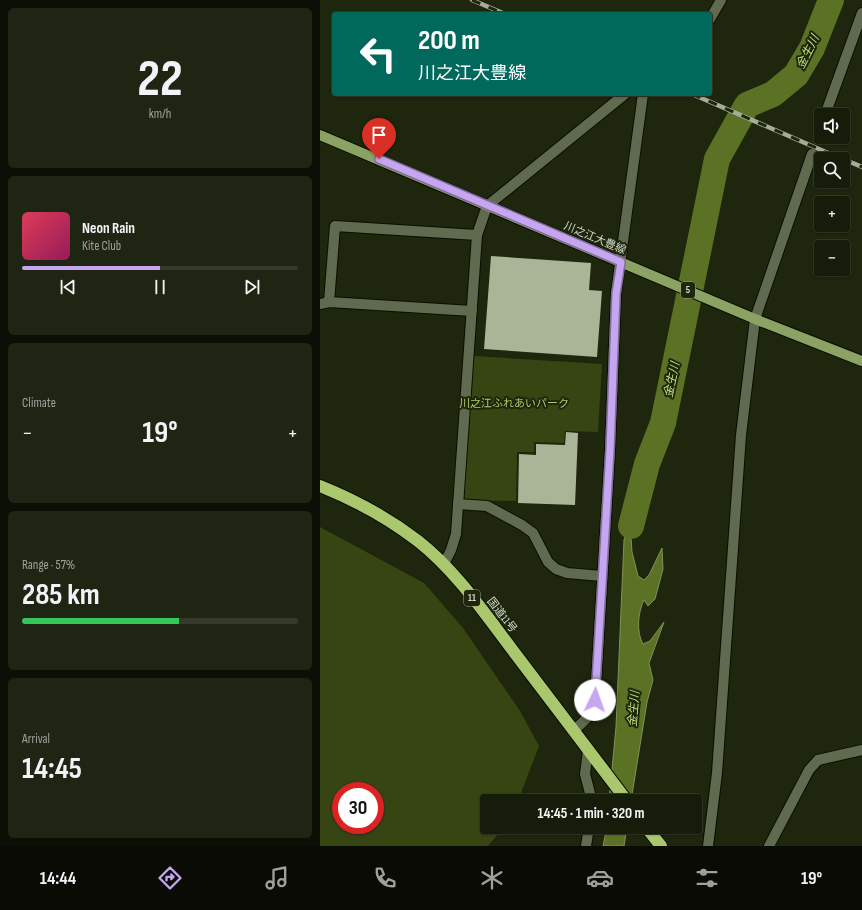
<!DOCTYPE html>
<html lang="en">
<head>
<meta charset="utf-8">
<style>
  body { margin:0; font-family:"Sofia Sans Condensed","Noto Sans JP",sans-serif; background:#1f2513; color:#f1f3f6; height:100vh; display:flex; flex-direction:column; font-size:15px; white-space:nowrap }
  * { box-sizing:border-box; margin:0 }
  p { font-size:13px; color:#9ea19c }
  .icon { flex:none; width:22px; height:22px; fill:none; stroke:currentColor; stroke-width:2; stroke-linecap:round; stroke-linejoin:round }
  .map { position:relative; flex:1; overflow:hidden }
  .drawer { display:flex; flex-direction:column; gap:8px; padding:8px; background:#0c0f06; width:320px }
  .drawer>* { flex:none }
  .banner { position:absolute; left:12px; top:12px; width:380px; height:84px; border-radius:4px; box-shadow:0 1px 3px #0004,0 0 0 1px #353a2b; background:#00695c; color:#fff; overflow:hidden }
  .buttons { position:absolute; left:494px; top:108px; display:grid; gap:8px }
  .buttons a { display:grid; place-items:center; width:36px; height:36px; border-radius:4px; background:#161c0a; box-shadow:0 1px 3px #0004,0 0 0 1px #353a2b; font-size:20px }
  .speed { position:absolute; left:12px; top:782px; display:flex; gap:8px; font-size:20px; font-weight:700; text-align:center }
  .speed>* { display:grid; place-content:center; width:52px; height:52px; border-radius:50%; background:#161c0a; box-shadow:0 1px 3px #0004,0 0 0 1px #353a2b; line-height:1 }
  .speed .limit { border:6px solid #d22; background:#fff; color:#111 }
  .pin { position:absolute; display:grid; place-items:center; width:34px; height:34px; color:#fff; margin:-41px -17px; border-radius:50% 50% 50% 0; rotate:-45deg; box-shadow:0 0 4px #0007 }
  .pin .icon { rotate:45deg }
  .me { position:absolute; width:44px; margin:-22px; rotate:3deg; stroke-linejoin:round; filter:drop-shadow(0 0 3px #0008) }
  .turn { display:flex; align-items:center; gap:14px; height:84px; padding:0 20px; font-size:18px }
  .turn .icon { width:52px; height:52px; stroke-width:2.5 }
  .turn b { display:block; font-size:28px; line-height:34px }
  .big { font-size:30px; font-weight:700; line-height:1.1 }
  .drawer .card { flex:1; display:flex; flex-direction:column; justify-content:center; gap:6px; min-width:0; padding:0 14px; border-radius:6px; background:#1f2513 }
  .drawer .dial { align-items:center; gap:0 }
  .dial b { font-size:52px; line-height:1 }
  .song { display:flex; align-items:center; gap:12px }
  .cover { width:48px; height:48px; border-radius:6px; background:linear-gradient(135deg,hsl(350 70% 55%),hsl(330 70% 35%)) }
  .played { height:4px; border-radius:2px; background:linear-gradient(90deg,#c6a6f0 50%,#353a2b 50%) }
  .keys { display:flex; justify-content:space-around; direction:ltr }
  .heat { display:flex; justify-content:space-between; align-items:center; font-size:22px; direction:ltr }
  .charge { height:6px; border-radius:3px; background:linear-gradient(90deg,#34c759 57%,#353a2b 0) }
  .trip { position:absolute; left:160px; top:794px; width:222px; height:40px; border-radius:4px; background:#161c0a; box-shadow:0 1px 3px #0004,0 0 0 1px #353a2b; font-weight:700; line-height:40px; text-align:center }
  .tab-bar { display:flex; height:64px; justify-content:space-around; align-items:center; background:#090b04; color:#9ea19c }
  .tab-bar .icon { width:28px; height:28px }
  .tab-bar .active { color:#c6a6f0 }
  .tab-bar b { font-size:18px; color:#f1f3f6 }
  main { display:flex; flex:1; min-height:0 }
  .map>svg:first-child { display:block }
  .green { fill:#364512; fill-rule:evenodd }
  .water { fill:#5b7225; stroke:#809257 }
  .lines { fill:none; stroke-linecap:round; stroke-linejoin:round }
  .river { stroke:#5b7225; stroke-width:26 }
  .building { fill:#aab597 }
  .street-casing { stroke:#080f00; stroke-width:12 }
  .primary-casing { stroke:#080f00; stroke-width:12 }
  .highway-casing { stroke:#080f00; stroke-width:14 }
  .path { stroke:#777e6a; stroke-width:2.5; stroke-dasharray:2 3; stroke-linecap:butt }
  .street { stroke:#606a4f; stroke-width:10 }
  .primary { stroke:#8ca262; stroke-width:10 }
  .highway { stroke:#aac76e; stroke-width:12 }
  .rail-casing { stroke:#a6ac9a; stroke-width:4.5 }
  .rail { stroke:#1e260d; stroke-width:3; stroke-dasharray:9; stroke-linecap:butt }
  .route-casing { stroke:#816c9c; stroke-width:10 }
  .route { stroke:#c6a6f0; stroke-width:7 }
  .labels { text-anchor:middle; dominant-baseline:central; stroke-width:4; stroke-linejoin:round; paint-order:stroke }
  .shield { fill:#1e260d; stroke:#9ea592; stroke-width:1 }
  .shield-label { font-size:10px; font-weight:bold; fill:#d5dbcb }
  .street-label { font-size:11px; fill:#d5dbcb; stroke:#1e260d }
  .park-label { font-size:11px; fill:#accd66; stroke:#1e260d }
  .water-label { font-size:12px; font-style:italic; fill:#bfe179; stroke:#1e260d }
</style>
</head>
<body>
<main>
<section class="drawer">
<div class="card dial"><b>22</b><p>km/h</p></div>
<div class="card">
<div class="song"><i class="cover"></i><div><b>Neon Rain</b><p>Kite Club</p></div></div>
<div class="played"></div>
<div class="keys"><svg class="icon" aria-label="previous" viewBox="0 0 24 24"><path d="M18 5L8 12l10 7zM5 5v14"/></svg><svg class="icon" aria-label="pause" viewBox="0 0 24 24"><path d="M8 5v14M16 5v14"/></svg><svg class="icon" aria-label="next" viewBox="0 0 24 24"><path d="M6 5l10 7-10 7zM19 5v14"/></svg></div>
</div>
<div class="card"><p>Climate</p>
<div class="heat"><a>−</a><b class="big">19°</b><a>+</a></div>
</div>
<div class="card"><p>Range · 57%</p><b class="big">285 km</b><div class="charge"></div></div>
<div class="card"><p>Arrival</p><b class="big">14:45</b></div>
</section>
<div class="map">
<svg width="542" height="846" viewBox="0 0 542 846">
  <rect width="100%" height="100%" fill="#1e260d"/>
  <!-- green -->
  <g class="green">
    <polygon points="153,356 282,364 278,432 245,431 244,443 214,442 214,452 197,452 196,501 143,500"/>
    <path d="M0 527 104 583 143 628 200 711 219 746 198 801H167V827H184L168 846H0ZM21 791H55V825H21Z"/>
  </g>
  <!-- water -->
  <g class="water">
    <path d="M329 448 311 537 312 552 318 576 324 580 329 575 342 548 343 569 335 599 328 606 324 600C318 612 316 632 323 644L330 641 344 622 329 663 333 680 327 702 311 801H289L296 727 304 540Z"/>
    <polygon points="287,827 307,827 304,846 283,846"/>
  </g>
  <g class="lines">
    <!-- river -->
    <polyline class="river" points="311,526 327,464 343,423 397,159 427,105 453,94 476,75 492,48 511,0"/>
  </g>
  <!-- building -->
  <g class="building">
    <polygon points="171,256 271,263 269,290 282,291 277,357 164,349"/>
    <polygon points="246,432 258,433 255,505 198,503 199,454 216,455 216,444 245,445"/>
  </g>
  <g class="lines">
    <!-- street casing -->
    <g class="street-casing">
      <g id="street">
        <polyline points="390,19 401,0"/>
        <polyline points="505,115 542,13"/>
        <polyline points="9,302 15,226 157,235"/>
        <polyline points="0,304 9,302 152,311"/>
        <polyline points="138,504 167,506 202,525 213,533 228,562 236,569 247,573 282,576"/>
        <polyline points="124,564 131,550 136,534 157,235 167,206 305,94"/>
        <path d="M254 730C265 721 272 714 275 700L290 450 296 293 323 94"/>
        <polyline points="268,750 265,774 272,801"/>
        <polyline points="266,846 269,827"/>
        <polyline points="388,846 397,773 421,435 435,319 492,154"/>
        <polyline points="449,846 489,770 498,760 542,750"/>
      </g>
    </g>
    <!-- primary casing -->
    <g class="primary-casing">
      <polyline id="primary" points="0,135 435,319 542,361"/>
    </g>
    <!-- highway casing -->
    <g class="highway-casing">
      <g id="highway">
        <path d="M0 486C35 500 68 518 98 541 135 570 163 611 191 648 230 699 268 750 307 801"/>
        <polyline points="326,827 341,846"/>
      </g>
    </g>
    <!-- path -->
    <polyline class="path" points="495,144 501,127"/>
    <!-- street -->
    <use href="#street" class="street"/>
    <!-- primary -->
    <use href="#primary" class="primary"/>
    <!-- highway -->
    <use href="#highway" class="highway"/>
    <!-- rail casing -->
    <g class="rail-casing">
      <g id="rail">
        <polyline points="152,0 185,14"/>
        <polyline points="372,94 522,159"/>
        <polyline points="523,159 542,167"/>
      </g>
    </g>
    <!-- rail -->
    <use href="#rail" class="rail"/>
  </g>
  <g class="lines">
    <!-- route casing -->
    <g class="route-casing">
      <polyline id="route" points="59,159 301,262 296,294 290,450 275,700"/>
    </g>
    <!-- route -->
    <use href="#route" class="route"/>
  </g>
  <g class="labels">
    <!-- shield labels -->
    <g class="shield">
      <rect x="361" y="282" width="14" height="16" rx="3"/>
      <rect x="144" y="590" width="16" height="16" rx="3"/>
    </g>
    <g class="shield-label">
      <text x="368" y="290">5</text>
      <text x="152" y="598">11</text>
    </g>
    <!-- street labels -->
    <g class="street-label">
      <text transform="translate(275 238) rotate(23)">川之江大豊線</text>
      <text transform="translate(182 615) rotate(52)">国道11号</text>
    </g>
    <!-- park labels -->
    <g class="park-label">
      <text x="194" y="403">川之江ふれあいパーク</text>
    </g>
    <!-- water labels -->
    <g class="water-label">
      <text transform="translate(488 52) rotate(-63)">金生川</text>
      <text transform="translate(352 380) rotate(-78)">金生川</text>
      <text transform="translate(314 709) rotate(-85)">金生川</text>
    </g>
  </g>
</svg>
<div class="buttons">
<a><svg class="icon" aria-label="sound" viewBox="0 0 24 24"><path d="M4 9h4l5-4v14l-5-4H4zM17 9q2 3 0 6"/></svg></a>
<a><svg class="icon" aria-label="search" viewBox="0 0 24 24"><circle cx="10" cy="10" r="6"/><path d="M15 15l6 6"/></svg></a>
<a>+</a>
<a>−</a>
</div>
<div class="speed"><div class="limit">30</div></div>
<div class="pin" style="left:59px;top:159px;background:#d93025"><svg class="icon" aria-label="arrive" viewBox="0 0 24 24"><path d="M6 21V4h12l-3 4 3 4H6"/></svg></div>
<svg class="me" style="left:275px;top:700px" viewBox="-20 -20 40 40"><circle r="19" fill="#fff"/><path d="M0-13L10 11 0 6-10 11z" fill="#c6a6f0"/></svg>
<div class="trip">14:45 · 1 min · 320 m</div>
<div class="banner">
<div class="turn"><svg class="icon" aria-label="left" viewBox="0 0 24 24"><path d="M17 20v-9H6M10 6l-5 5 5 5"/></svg><div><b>200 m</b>川之江大豊線</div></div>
</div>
</div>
</main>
<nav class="tab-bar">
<b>14:44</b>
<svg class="icon active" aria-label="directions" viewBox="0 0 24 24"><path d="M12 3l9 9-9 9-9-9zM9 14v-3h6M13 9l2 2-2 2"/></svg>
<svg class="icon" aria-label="music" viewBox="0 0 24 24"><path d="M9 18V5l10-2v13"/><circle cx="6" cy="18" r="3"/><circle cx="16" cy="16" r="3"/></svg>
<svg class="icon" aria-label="phone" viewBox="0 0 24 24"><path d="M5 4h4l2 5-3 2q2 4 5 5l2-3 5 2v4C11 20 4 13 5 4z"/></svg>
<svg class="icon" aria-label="climate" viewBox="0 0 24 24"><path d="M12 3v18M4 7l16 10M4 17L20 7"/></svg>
<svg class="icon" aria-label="car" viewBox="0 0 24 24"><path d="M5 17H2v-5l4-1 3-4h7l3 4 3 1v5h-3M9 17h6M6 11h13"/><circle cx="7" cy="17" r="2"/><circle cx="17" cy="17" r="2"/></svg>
<svg class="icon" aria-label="filters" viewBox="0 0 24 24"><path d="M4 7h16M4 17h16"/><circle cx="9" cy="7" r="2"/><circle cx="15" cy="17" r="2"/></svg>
<b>19°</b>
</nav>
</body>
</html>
